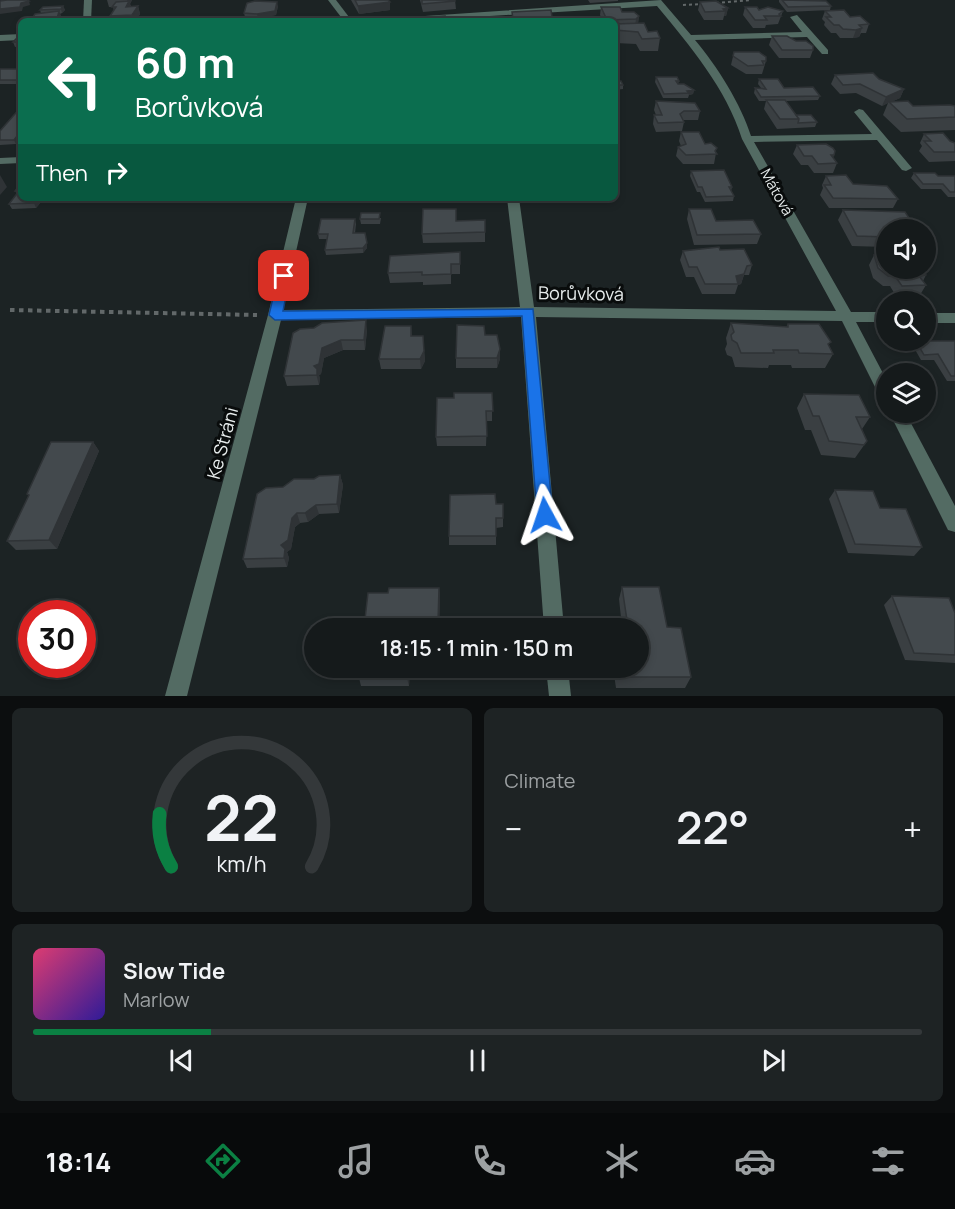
<!DOCTYPE html>
<html lang="en">
<head>
<meta charset="utf-8">
<style>
  body { margin:0; font-family:Manrope,sans-serif; background:#1e2324; color:#f1f3f6; height:100vh; display:flex; flex-direction:column; font-size:22px; white-space:nowrap }
  * { box-sizing:border-box; margin:0 }
  p { font-size:20px; color:#9da1a3 }
  .icon { flex:none; width:33px; height:33px; fill:none; stroke:currentColor; stroke-width:2; stroke-linecap:round; stroke-linejoin:round }
  .map { position:relative; height:696px; overflow:hidden }
  .panel { display:flex; flex-direction:column; gap:12px; padding:12px; background:#0c0e0f; flex:1 }
  .panel>* { flex:none }
  .top-card { position:absolute; left:18px; top:18px; width:600px; height:183px; border-radius:9px; box-shadow:0 3px 9px #0003,0 0 0 2px #34383a; background:#0b6e4f; color:#fff; overflow:hidden }
  .controls { position:absolute; left:876px; top:219px; display:grid; gap:12px }
  .controls a { display:grid; place-items:center; width:60px; height:60px; border-radius:50%; background:#151a1b; box-shadow:0 3px 9px #0003,0 0 0 2px #34383a; font-size:30px }
  .speed { position:absolute; left:18px; top:600px; display:flex; gap:12px; font-size:30px; font-weight:700; text-align:center }
  .speed>* { display:grid; place-content:center; width:78px; height:78px; border-radius:50%; background:#151a1b; box-shadow:0 3px 9px #0003,0 0 0 2px #34383a; line-height:1 }
  .speed .limit { border:9px solid #d22; background:#fff; color:#111 }
  .pin { position:absolute; display:grid; place-items:center; width:51px; height:51px; color:#fff; margin:-26px; border-radius:12px; box-shadow:0 3px 9px #0006 }
  .me { position:absolute; width:66px; margin:-33px; rotate:355deg; stroke-linejoin:round; filter:drop-shadow(0 0 4px #0008) }
  .turn { display:flex; align-items:center; gap:21px; height:126px; padding:0 18px; font-size:27px }
  .turn .icon { width:78px; height:78px; stroke-width:2.5 }
  .turn b { display:block; font-size:42px; line-height:51px }
  .then { display:flex; align-items:center; height:57px; padding:0 18px; background:#0003; gap:12px; font-size:22px }
  .big { font-size:45px; font-weight:600; line-height:1.1 }
  .panel .widget { flex:1; display:flex; flex-direction:column; justify-content:center; gap:9px; min-width:0; padding:0 21px; border-radius:9px; background:#1e2324 }
  .panel .dial { align-items:center; gap:0 }
  .dial svg { height:156px; overflow:visible; fill:none; stroke:#34383a; stroke-width:7; stroke-linecap:round; text-anchor:middle }
  .dial text { fill:#f1f3f6; stroke:none }
  .song { display:flex; align-items:center; gap:18px }
  .cover { width:72px; height:72px; border-radius:9px; background:linear-gradient(135deg,hsl(340 70% 55%),hsl(250 70% 35%)) }
  .played { height:6px; border-radius:3px; background:linear-gradient(90deg,#0b8043 20%,#34383a 20%) }
  .keys { display:flex; justify-content:space-around; direction:ltr }
  .heat { display:flex; justify-content:space-between; align-items:center; font-size:33px; direction:ltr }
  .panel .tiles { flex:1; display:grid; gap:12px; grid-template-columns:1fr 1fr }
  .widget:last-child { grid-column:span 2 }
  .trip { position:absolute; left:304px; top:618px; width:345px; height:60px; border-radius:30px; background:#151a1b; box-shadow:0 3px 9px #0003,0 0 0 2px #34383a; font-weight:600; line-height:60px; text-align:center }
  .menu { display:flex; height:96px; justify-content:space-around; align-items:center; background:#080a0b; color:#9da1a3 }
  .menu .icon { width:42px; height:42px }
  .menu .current { color:#0b8043 }
  .menu b { font-size:27px; color:#f1f3f6 }
  .map>svg:first-child { display:block }
  .lines { fill:none; stroke-linecap:round; stroke-linejoin:round }
  .path-far1 { stroke:#626869; stroke-width:2; stroke-dasharray:3 3; stroke-linecap:butt }
  .path { stroke:#626869; stroke-width:4; stroke-dasharray:4.5 4.5; stroke-linecap:butt }
  .minor { fill:#536b63; fill-rule:evenodd }
  .wall { fill:#3a3f42 }
  .shaded-wall { fill:#2f3336 }
  .building { fill:#43494d; stroke:#2f3336; stroke-width:1.5 }
  .route { fill:#1a73e8; stroke:#114b97; stroke-width:1.5 }
  .labels { text-anchor:middle; dominant-baseline:central; stroke-width:6; stroke-linejoin:round; paint-order:stroke }
  .far-street-label { font-size:15px; fill:#e8eded; stroke:#090c0c }
  .street-label { font-size:18px; fill:#e8eded; stroke:#090c0c }
</style>
</head>
<body>
<div class="map">
<svg width="955" height="696" viewBox="0 0 955 696">
  <rect width="100%" height="100%" fill="#1c2324"/>
  <g class="lines">
    <!-- path-far1 -->
    <g class="path-far1">
      <polyline points="716,3 751,0"/>
      <polyline points="683,5 703,4"/>
      <polyline points="399,21 411,20"/>
    </g>
    <!-- path -->
    <polyline class="path" points="10,310 257,315"/>
    <!-- minor -->
    <g class="minor">
      <polygon points="84,0 92,0 91,21 83,21"/>
      <polygon points="328,0 336,0 352,21 344,21"/>
      <path d="M661 0 691 35 802 32 790 17 797 15 828 50V54H822L807 37 695 40C717 66 741 104 751 136L872 134 854 112 859 109 863 110 912 168 906 171 902 170 877 140 754 142 851 312H886V322H856L886 379V399L880 397 842 321 536 317 564 628H544L521 317 281 320 187 696H165L268 315 296 198H308L283 310 520 307 507 198H519L534 307 836 311 742 139C726 88 690 46 657 6L425 20 421 18 425 16Z"/>
      <polygon points="21,34 21,40 0,41 0,35"/>
      <polygon points="21,157 21,163 0,164 0,158"/>
      <rect x="926" y="313" width="29" height="10"/>
      <polygon points="889,412 905,412 955,506 955,532 948,530"/>
      <polygon points="546,668 568,668 571,696 549,696"/>
    </g>
  </g>
  <!-- wall -->
  <g class="wall">
    <polygon points="107,0 132,0 130,4 131,6 138,6 140,14 136,21 112,21 110,16 114,11 113,7 109,7"/>
    <polygon points="351,0 388,0 390,10 359,14"/>
    <polygon points="420,0 455,0 456,9 423,12"/>
    <polygon points="588,0 618,0 618,1 590,3"/>
    <polygon points="779,0 819,0 831,6 830,10 787,12 779,2"/>
    <polygon points="700,2 728,8 726,16 724,16 723,20 704,20 698,10"/>
    <polygon points="63,6 65,10 62,13 60,14 61,16 41,13 40,10"/>
    <polygon points="278,6 276,15 258,18 245,17 244,13"/>
    <polygon points="601,7 639,16 638,23 648,32 660,38 658,51 640,51 636,44 615,43 615,21 603,21 600,15"/>
    <polygon points="745,7 759,10 783,11 778,24 766,25 765,28 753,28 743,15"/>
    <polygon points="825,11 850,17 869,24 866,33 861,33 859,37 853,38 840,38 836,33 831,33 824,25 825,22 822,19"/>
    <polygon points="512,12 552,17 552,21 512,21"/>
    <polygon points="21,36 21,46 15,47 13,42"/>
    <polygon points="772,36 796,41 813,50 810,58 779,58 769,45"/>
    <polygon points="734,52 766,61 762,74 746,74 731,65"/>
    <rect x="0" y="69" width="21" height="15"/>
    <polygon points="835,75 879,79 904,89 900,98 891,102 913,106 955,106 955,130 901,132 883,115 888,103 882,106 856,93 840,94 831,84"/>
    <polygon points="656,77 679,81 678,84 694,90 693,94 689,95 688,98 663,98 655,82"/>
    <polygon points="759,79 784,88 820,96 818,100 786,101 796,115 817,122 815,127 777,129 764,109 766,101 759,101 754,93 755,88 761,88 758,84"/>
    <polygon points="615,81 623,85 623,89 615,90"/>
    <polygon points="656,101 700,111 698,120 683,120 684,122 682,131 656,132 653,124 654,115 656,115 654,110"/>
    <polygon points="21,107 21,139 16,144 0,145 0,131"/>
    <polygon points="681,132 705,144 716,153 714,164 683,164 676,156 678,147 681,146 679,141"/>
    <polygon points="924,134 950,141 955,143 955,161 929,162 919,151 922,146 920,143"/>
    <polygon points="797,145 834,155 833,158 837,163 833,173 814,173 808,165 801,165 793,154"/>
    <polygon points="691,171 732,187 731,191 734,196 733,201 705,202 700,192 697,192 690,176"/>
    <polygon points="914,173 938,176 955,176 955,197 948,197 941,189 921,189 911,178"/>
    <polygon points="826,176 853,184 898,199 893,208 829,208 820,195 823,188 822,185"/>
    <polygon points="21,183 21,198 55,198 53,202 41,202 36,208 12,209 9,204 17,194 15,191"/>
    <polygon points="689,209 716,221 761,234 757,244 694,245 687,219"/>
    <polygon points="843,210 886,230 886,247 852,246 838,220"/>
    <polygon points="381,218 380,224 361,224 360,219"/>
    <polygon points="355,219 356,224 355,233 367,248 363,253 326,255 325,250 327,239 319,239 318,234"/>
    <polygon points="485,232 485,242 423,243 422,234"/>
    <polygon points="720,250 752,265 749,275 744,275 741,284 738,285 735,294 702,294 694,277 686,277 680,260 683,251"/>
    <polygon points="460,252 460,274 451,274 451,284 423,285 423,282 390,283 388,273"/>
    <polygon points="874,255 926,275 923,281 926,285 920,295 896,296 890,286 883,286 873,278 869,265"/>
    <polygon points="731,323 786,327 788,324 829,346 833,354 825,368 792,368 791,365 769,365 768,368 735,367 732,357 727,355 725,349 727,344 726,338"/>
    <polygon points="411,326 412,336 423,336 425,361 421,369 381,369 379,359"/>
    <polygon points="367,330 365,350 343,350 324,358 321,374 319,375 320,379 319,385 287,386 284,376 293,333"/>
    <polygon points="485,335 500,359 497,368 456,368 456,358"/>
    <polygon points="916,341 955,341 955,381 947,381 934,360 921,360 913,346"/>
    <polygon points="492,393 492,421 487,421 486,446 437,446 436,437 454,398"/>
    <polygon points="804,394 870,417 862,429 867,441 855,458 821,455 811,430 805,430 797,408"/>
    <polygon points="93,442 99,451 57,549 16,550 7,541 29,496 27,494"/>
    <polygon points="340,475 343,485 339,513 319,514 308,522 300,523 295,527 291,549 287,552 289,558 287,567 247,568 243,559 283,487 314,479"/>
    <polygon points="835,490 880,508 922,547 914,556 848,553 829,499"/>
    <polygon points="496,504 503,518 503,527 496,528 496,545 449,545 449,536"/>
    <polygon points="622,587 691,677 685,688 616,688 613,668 639,668 639,628 613,628 614,627 622,627 619,599"/>
    <polygon points="439,588 440,597 439,628 364,628 388,593"/>
    <polygon points="892,596 955,613 955,663 905,660 884,605"/>
    <polygon points="410,668 409,686 361,686 359,678"/>
  </g>
  <!-- shaded-wall -->
  <g class="shaded-wall">
    <polygon points="127,0 132,0 130,4 132,9 126,7 128,3"/>
    <polygon points="29,1 30,5 23,7 22,11 0,14 0,7"/>
    <polygon points="277,2 278,6 276,15 258,18 257,14"/>
    <polygon points="390,2 390,10 359,14 358,6"/>
    <polygon points="63,6 65,10 62,13 61,9"/>
    <polygon points="138,6 140,14 136,21 134,21 132,15"/>
    <polygon points="728,8 726,16 724,16 725,11 723,9"/>
    <polygon points="59,11 61,16 60,21 48,21"/>
    <polygon points="639,16 638,24 635,27 636,19"/>
    <polygon points="862,28 859,37 853,38 856,30"/>
    <polygon points="904,89 900,98 889,103 889,102 888,103 882,106 886,97"/>
    <polygon points="694,90 693,94 689,95 687,91"/>
    <polygon points="21,131 21,139 16,144 14,140"/>
    <polygon points="0,175 7,187 0,195"/>
    <polygon points="38,198 39,198 41,202 36,208 34,203"/>
    <polygon points="367,243 367,248 363,253 363,248"/>
    <polygon points="744,274 741,284 738,285 736,276"/>
    <polygon points="366,320 367,330 365,350 364,340"/>
    <polygon points="341,340 343,350 324,358 321,374 319,375 320,379 319,385 314,366 322,348"/>
    <polygon points="500,349 500,359 497,368 497,358"/>
    <polygon points="424,351 425,361 421,369 420,359"/>
    <polygon points="93,442 99,451 57,549 49,540"/>
    <polygon points="340,475 343,485 339,513 337,504"/>
    <polygon points="316,505 319,514 308,522 305,513"/>
    <polygon points="297,513 300,523 295,527 291,549 287,552 289,558 287,567 284,558 281,545 292,518"/>
    <polygon points="439,588 440,597 439,628 438,622"/>
    <polygon points="408,668 410,668 409,686 407,678"/>
  </g>
  <!-- building -->
  <g class="building">
    <polygon points="7,0 27,0 29,1 21,3 20,7 0,9 0,1"/>
    <polygon points="355,0 388,0 390,2 358,6"/>
    <polygon points="422,0 455,0 455,1 422,4"/>
    <polygon points="782,0 826,1 831,6 788,7"/>
    <polygon points="129,1 126,7 138,6 132,15 110,16 116,7 112,7 116,2"/>
    <polygon points="255,1 277,2 275,11 257,14 244,13 247,3"/>
    <polygon points="716,1 728,8 723,9 725,11 705,12 700,2"/>
    <polygon points="63,6 61,9 40,10 43,7"/>
    <polygon points="601,7 620,7 622,12 634,12 639,16 636,19 607,20"/>
    <polygon points="745,7 757,7 759,10 768,7 783,11 779,14 781,16 764,16 767,20 755,20"/>
    <polygon points="551,10 552,17 535,17 535,20 540,20 540,21 521,21 513,19 512,12"/>
    <polygon points="844,10 850,17 860,16 869,24 859,25 862,28 856,30 843,29 839,25 834,25 826,17 831,17 825,11"/>
    <polygon points="59,11 57,19 48,21 30,21 35,14"/>
    <polygon points="445,16 444,21 414,21 414,18"/>
    <polygon points="644,23 648,32 657,31 660,38 642,39 638,32 615,30 615,24"/>
    <polygon points="19,36 21,36 21,42 13,42"/>
    <polygon points="772,36 787,36 796,41 806,41 813,46 813,50 782,50"/>
    <polygon points="734,52 759,52 766,57 766,61 762,61 764,65 748,66 733,56"/>
    <rect x="0" y="69" width="21" height="11"/>
    <polygon points="873,73 879,79 904,89 886,97 860,84 843,85 835,75"/>
    <polygon points="656,77 677,77 679,81 676,81 678,84 684,84 694,90 687,91 689,93 664,94"/>
    <polygon points="759,79 778,79 784,88 813,87 820,96 761,97 755,88 766,89"/>
    <polygon points="615,81 621,81 623,85 615,85"/>
    <polygon points="766,100 785,100 799,119 780,119"/>
    <polygon points="656,101 695,103 700,111 684,111 680,114 684,122 658,123 654,115 662,115"/>
    <polygon points="908,101 913,106 950,105 955,106 955,117 907,119 889,102"/>
    <polygon points="21,107 21,131 14,140 0,140 0,131"/>
    <polygon points="796,115 811,115 817,122 798,123 799,119"/>
    <polygon points="681,132 699,132 705,144 711,143 717,148 715,151 717,154 686,155 678,147 686,144"/>
    <polygon points="943,133 950,141 955,143 955,152 934,152 924,141 931,141 924,134"/>
    <polygon points="826,144 833,148 835,151 834,155 831,155 837,163 818,164 812,156 804,156 797,145"/>
    <polygon points="724,170 732,187 729,187 734,196 706,197 702,187 698,187 691,171"/>
    <polygon points="914,173 935,173 938,176 955,176 955,192 950,192 943,184 923,184"/>
    <polygon points="846,175 853,184 887,186 898,199 833,198 824,185 831,185 826,176"/>
    <polygon points="21,183 21,198 38,198 34,203 9,204 19,191 15,191"/>
    <polygon points="423,209 456,209 456,221 485,220 485,232 422,234"/>
    <polygon points="689,209 711,209 716,221 753,220 761,234 697,235"/>
    <polygon points="843,210 905,212 917,230 886,230 886,237 857,236"/>
    <polygon points="361,213 380,213 379,219 360,219"/>
    <polygon points="321,219 355,219 353,233 365,233 367,243 363,248 325,250 328,234 318,234"/>
    <polygon points="719,247 720,250 744,249 752,265 747,266 744,274 736,276 738,284 705,284 697,267 689,267 683,251"/>
    <polygon points="460,252 460,264 451,264 451,274 422,275 422,272 388,273 390,256"/>
    <polygon points="874,255 886,255 886,268 924,268 926,275 919,276 926,285 902,286 895,276 888,276 878,268"/>
    <polygon points="366,320 364,340 341,340 322,348 319,364 314,366 317,369 317,375 284,376 293,333 300,329 314,328 322,323"/>
    <polygon points="731,323 788,327 788,324 819,324 831,342 828,344 833,354 799,353 798,350 773,350 774,353 741,353 737,343 732,340 731,335 734,332"/>
    <polygon points="457,325 484,326 485,335 497,335 500,349 497,358 456,358"/>
    <polygon points="385,326 411,326 411,336 423,336 424,351 420,359 379,359"/>
    <polygon points="916,341 955,341 955,376 951,376 938,354 924,355"/>
    <polygon points="454,393 492,393 493,411 486,411 487,436 436,437 437,398 454,398"/>
    <polygon points="804,394 859,395 870,417 856,417 867,441 864,445 829,441 819,416 813,416"/>
    <polygon points="51,442 93,442 49,540 7,541 29,495 27,494"/>
    <polygon points="340,475 337,504 316,505 305,513 297,513 292,518 288,540 281,545 285,549 284,558 243,559 257,494 266,488 283,487 294,479 314,479 319,476"/>
    <polygon points="835,490 873,491 880,508 906,509 922,547 855,544"/>
    <polygon points="495,494 496,504 503,504 503,518 496,518 496,536 449,536 450,495"/>
    <polygon points="622,587 659,587 667,627 681,628 691,677 620,677 619,668 639,668 639,628 614,628 614,627 628,627"/>
    <polygon points="389,588 439,588 438,622 411,622 411,628 364,628 368,593 388,593"/>
    <polygon points="892,596 949,598 955,613 955,655 914,653"/>
    <polygon points="360,668 408,668 407,678 359,678"/>
  </g>
  <!-- route -->
  <polygon class="route" points="284,272 290,276 283,311 533,309 553,515 551,521 545,523 539,521 537,515 522,316 275,320 269,315 278,276"/>
  <g class="labels">
    <!-- far-street labels -->
    <g class="far-street-label">
      <text transform="translate(777 192) rotate(61)">Mátová</text>
    </g>
    <!-- street labels -->
    <g class="street-label">
      <text transform="translate(581 293) rotate(1)">Borůvková</text>
      <text transform="translate(222 443) rotate(-75)">Ke Stráni</text>
    </g>
  </g>
</svg>
<div class="controls">
<a><svg class="icon" aria-label="sound" viewBox="0 0 24 24"><path d="M4 9h4l5-4v14l-5-4H4zM17 9q2 3 0 6"/></svg></a>
<a><svg class="icon" aria-label="search" viewBox="0 0 24 24"><circle cx="10" cy="10" r="6"/><path d="M15 15l6 6"/></svg></a>
<a><svg class="icon" aria-label="layers" viewBox="0 0 24 24"><path d="M12 4l9 5-9 5-9-5zM3 14l9 5 9-5"/></svg></a>
</div>
<div class="speed"><div class="limit">30</div></div>
<div class="pin" style="left:284px;top:276px;background:#d93025"><svg class="icon" aria-label="arrive" viewBox="0 0 24 24"><path d="M6 21V4h12l-3 4 3 4H6"/></svg></div>
<svg class="me" style="left:545px;top:515px" viewBox="-20 -20 40 40"><path d="M0-17L14 15 0 8-14 15z" fill="#1a73e8" stroke="#fff" stroke-width="4"/></svg>
<div class="trip">18:15 · 1 min · 150 m</div>
<div class="top-card">
<div class="turn"><svg class="icon" aria-label="left" viewBox="0 0 24 24"><path d="M17 20v-9H6M10 6l-5 5 5 5"/></svg><div><b>60 m</b>Borůvková</div></div>
<div class="then">Then<svg class="icon" aria-label="right" viewBox="0 0 24 24"><path d="M7 20v-9h11M14 6l5 5-5 5"/></svg></div>
</div>
</div>
<section class="panel">
<div class="tiles">
<div class="widget dial"><svg viewBox="0 0 100 80">
<path d="M14 69A42 42 0 1 1 86 69"/>
<path d="M14 69A42 42 0 0 1 8 42" stroke="#0b8043"/>
<text x="50" y="56" font-size="32" font-weight="700">22</text>
<text x="50" y="72" font-size="11">km/h</text>
</svg></div>
<div class="widget"><p>Climate</p>
<div class="heat"><a>−</a><b class="big">22°</b><a>+</a></div>
</div>
<div class="widget">
<div class="song"><i class="cover"></i><div><b>Slow Tide</b><p>Marlow</p></div></div>
<div class="played"></div>
<div class="keys"><svg class="icon" aria-label="previous" viewBox="0 0 24 24"><path d="M18 5L8 12l10 7zM5 5v14"/></svg><svg class="icon" aria-label="pause" viewBox="0 0 24 24"><path d="M8 5v14M16 5v14"/></svg><svg class="icon" aria-label="next" viewBox="0 0 24 24"><path d="M6 5l10 7-10 7zM19 5v14"/></svg></div>
</div>
</div>
</section>
<nav class="menu">
<b>18:14</b>
<svg class="icon current" aria-label="directions" viewBox="0 0 24 24"><path d="M12 3l9 9-9 9-9-9zM9 14v-3h6M13 9l2 2-2 2"/></svg>
<svg class="icon" aria-label="music" viewBox="0 0 24 24"><path d="M9 18V5l10-2v13"/><circle cx="6" cy="18" r="3"/><circle cx="16" cy="16" r="3"/></svg>
<svg class="icon" aria-label="phone" viewBox="0 0 24 24"><path d="M5 4h4l2 5-3 2q2 4 5 5l2-3 5 2v4C11 20 4 13 5 4z"/></svg>
<svg class="icon" aria-label="climate" viewBox="0 0 24 24"><path d="M12 3v18M4 7l16 10M4 17L20 7"/></svg>
<svg class="icon" aria-label="car" viewBox="0 0 24 24"><path d="M5 17H2v-5l4-1 3-4h7l3 4 3 1v5h-3M9 17h6M6 11h13"/><circle cx="7" cy="17" r="2"/><circle cx="17" cy="17" r="2"/></svg>
<svg class="icon" aria-label="filters" viewBox="0 0 24 24"><path d="M4 7h16M4 17h16"/><circle cx="9" cy="7" r="2"/><circle cx="15" cy="17" r="2"/></svg>
</nav>
</body>
</html>
